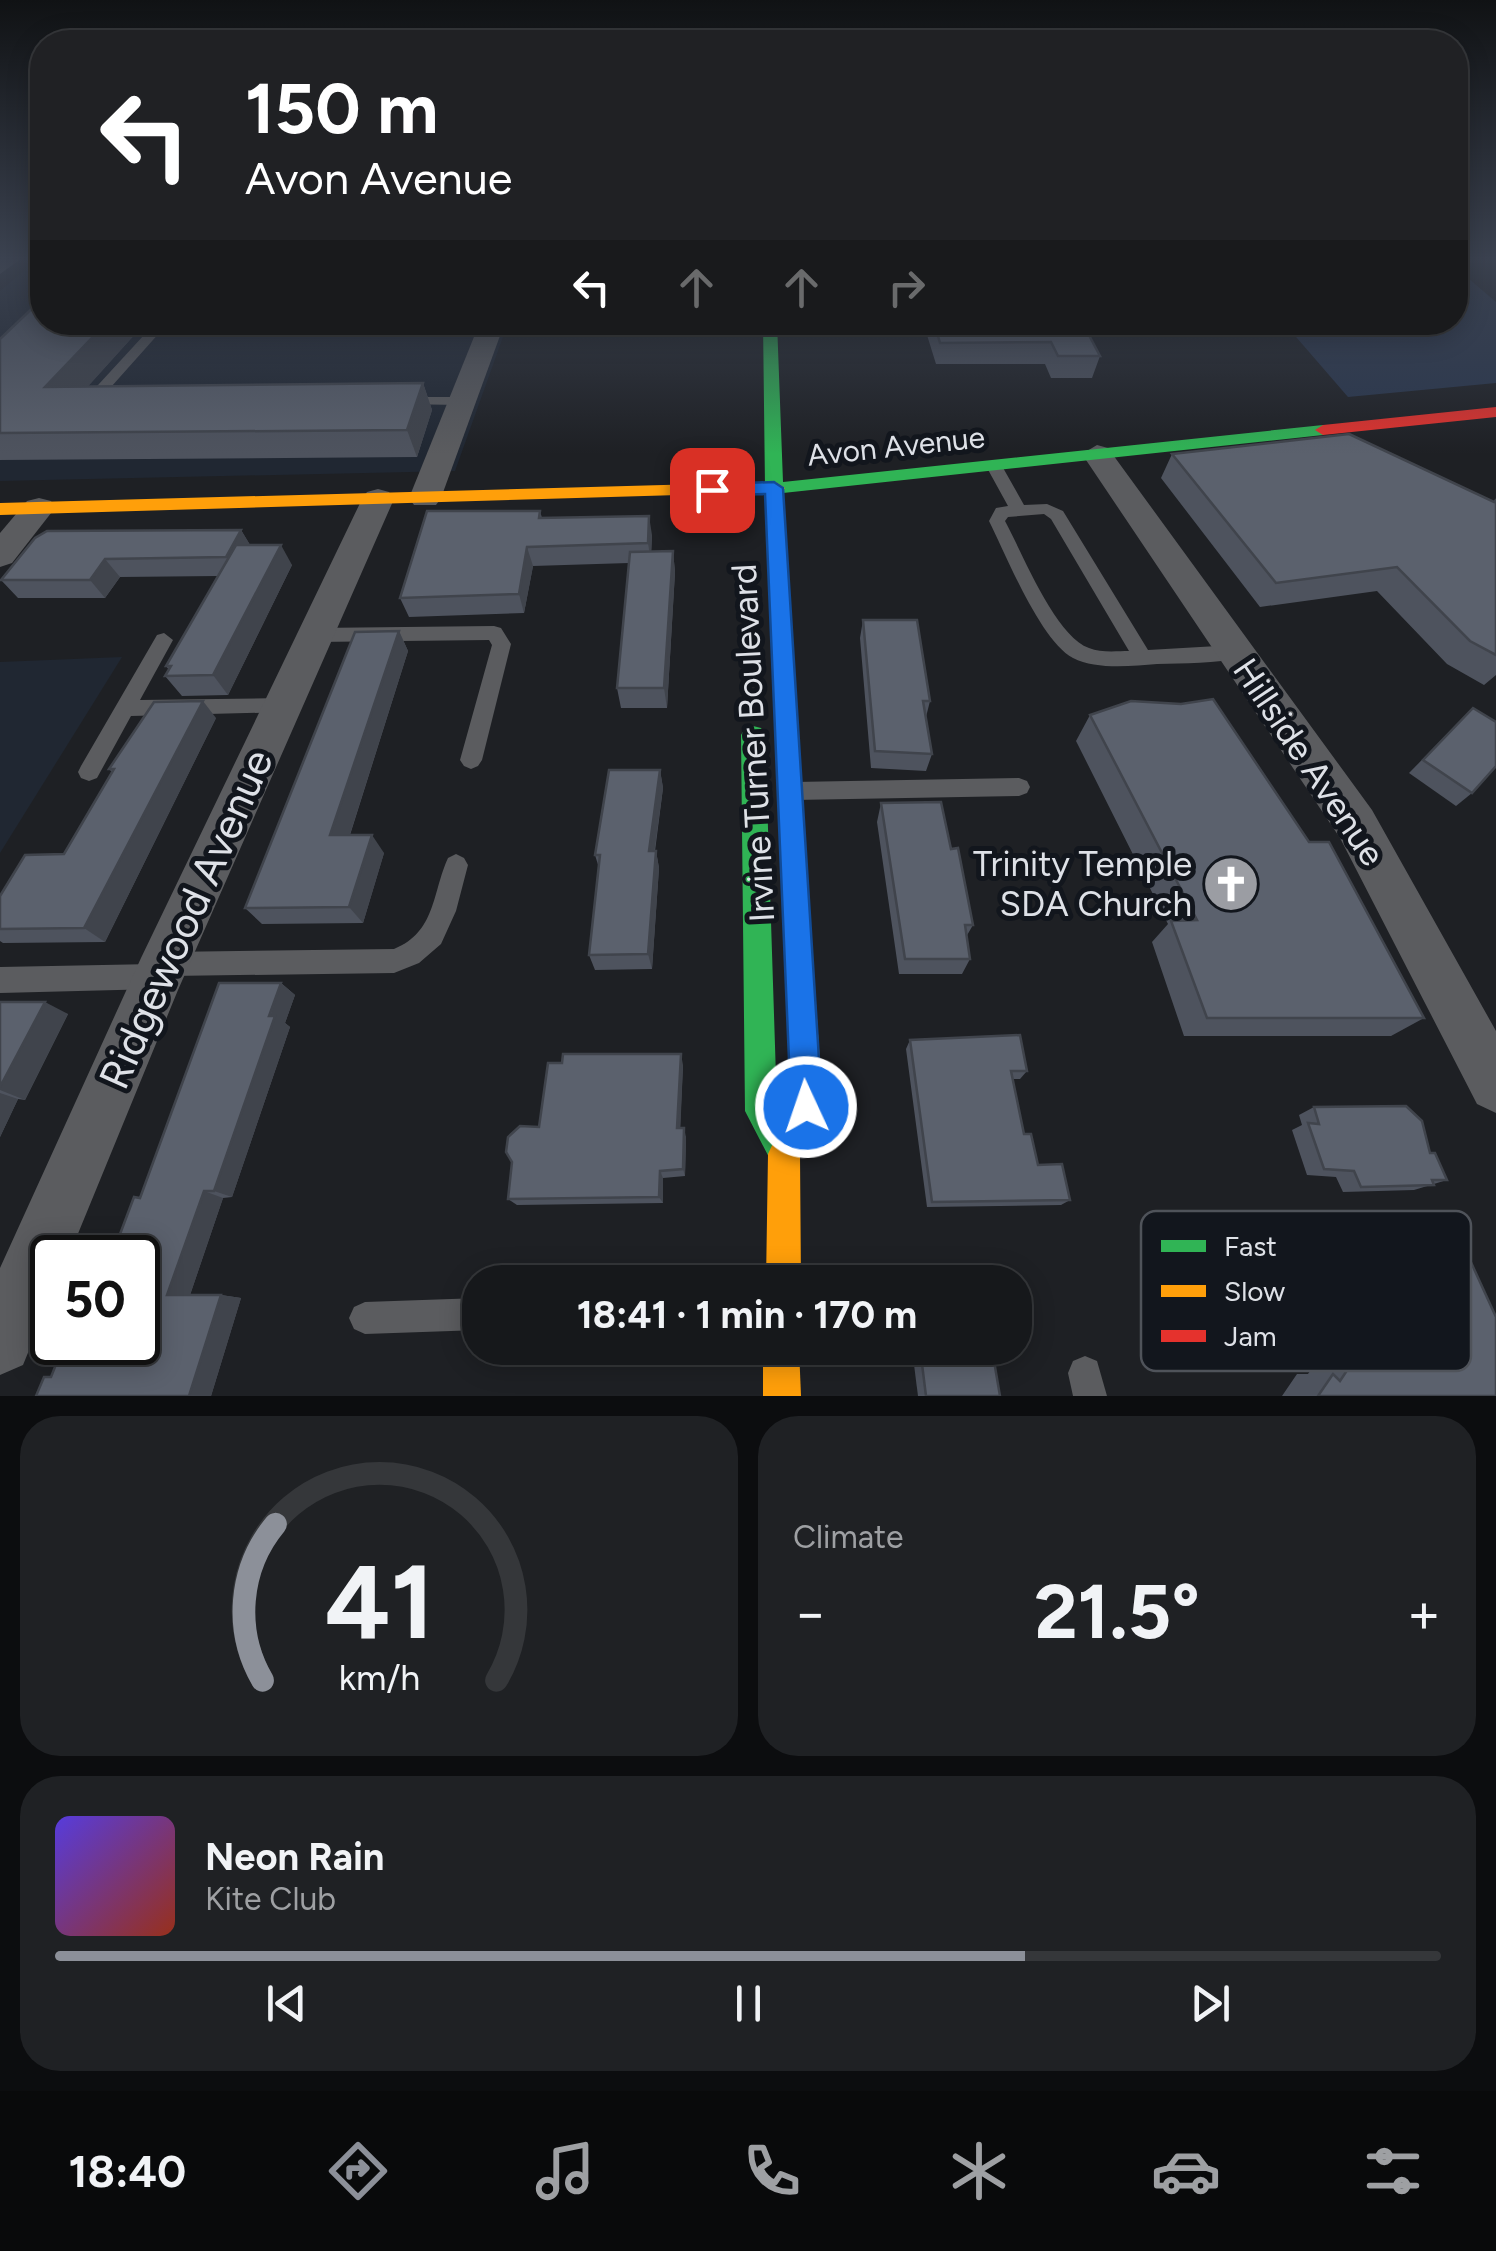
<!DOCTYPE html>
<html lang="en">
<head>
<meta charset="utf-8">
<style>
  body { margin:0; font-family:Figtree,sans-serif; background:#1f2124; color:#f1f3f6; height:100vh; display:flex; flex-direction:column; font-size:38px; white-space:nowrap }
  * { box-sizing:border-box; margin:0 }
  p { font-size:32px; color:#9ea0a3 }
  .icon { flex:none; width:55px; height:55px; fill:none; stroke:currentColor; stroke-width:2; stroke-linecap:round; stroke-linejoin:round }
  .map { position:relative; height:1396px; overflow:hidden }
  .drawer { display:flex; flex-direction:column; gap:20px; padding:20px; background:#0c0d0f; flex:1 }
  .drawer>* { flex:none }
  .guide { position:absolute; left:30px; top:30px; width:1438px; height:305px; border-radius:40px; box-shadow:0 5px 25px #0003,0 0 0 2px #35373a; background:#202124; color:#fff; overflow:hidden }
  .speed { position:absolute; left:30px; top:1235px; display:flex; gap:20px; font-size:50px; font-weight:700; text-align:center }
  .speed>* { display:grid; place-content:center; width:130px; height:130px; border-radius:50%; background:#16181b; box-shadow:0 5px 25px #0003,0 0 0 2px #35373a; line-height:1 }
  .speed .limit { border:5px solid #111; border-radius:15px; background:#fff; color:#111 }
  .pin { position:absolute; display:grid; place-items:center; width:85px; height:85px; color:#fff; margin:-42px; border-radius:20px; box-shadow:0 5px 15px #0006 }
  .me { position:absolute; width:110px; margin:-55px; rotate:357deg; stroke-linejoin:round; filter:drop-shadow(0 0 8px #0008) }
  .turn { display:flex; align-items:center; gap:35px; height:210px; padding:0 50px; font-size:45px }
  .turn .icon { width:130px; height:130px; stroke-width:2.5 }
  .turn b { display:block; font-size:70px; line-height:85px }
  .lanes { display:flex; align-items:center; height:95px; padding:0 50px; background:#0003; justify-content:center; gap:50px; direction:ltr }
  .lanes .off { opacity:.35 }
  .big { font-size:75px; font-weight:700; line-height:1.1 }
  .drawer .card { flex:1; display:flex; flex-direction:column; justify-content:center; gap:15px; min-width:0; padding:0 35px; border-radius:40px; background:#1f2124 }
  .drawer .dial { align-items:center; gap:0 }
  .dial svg { height:260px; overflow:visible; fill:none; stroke:#35373a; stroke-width:7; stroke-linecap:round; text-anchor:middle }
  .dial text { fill:#f1f3f6; stroke:none }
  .song { display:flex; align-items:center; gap:30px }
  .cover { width:120px; height:120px; border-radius:15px; background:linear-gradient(135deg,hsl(250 70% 55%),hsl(10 70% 35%)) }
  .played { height:10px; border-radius:5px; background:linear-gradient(90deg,#8c9099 70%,#35373a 70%) }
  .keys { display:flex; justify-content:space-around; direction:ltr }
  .heat { display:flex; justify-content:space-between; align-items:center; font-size:55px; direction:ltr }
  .drawer .tiles { flex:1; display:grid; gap:20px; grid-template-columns:1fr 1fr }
  .card:last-child { grid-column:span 2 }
  .trip { position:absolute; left:462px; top:1265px; width:570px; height:100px; border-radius:40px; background:#16181b; box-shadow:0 5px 25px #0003,0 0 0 2px #35373a; font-weight:700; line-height:100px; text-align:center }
  .tab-bar { display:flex; height:160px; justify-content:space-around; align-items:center; background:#090a0b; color:#9ea0a3 }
  .tab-bar .icon { width:70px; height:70px }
  .tab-bar .current { color:#8c9099 }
  .tab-bar b { font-size:45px; color:#f1f3f6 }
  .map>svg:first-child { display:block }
  .built { fill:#202732 }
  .green { fill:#2a374e }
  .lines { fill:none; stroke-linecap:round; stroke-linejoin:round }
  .lane { fill:#5b5c5f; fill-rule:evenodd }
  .street { fill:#5b5c5f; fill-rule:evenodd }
  .fast { fill:#30b455; fill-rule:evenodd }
  .slow { fill:#ff9f0a; fill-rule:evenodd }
  .jam { fill:#e5322d; fill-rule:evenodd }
  .wall { fill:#4e535e }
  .shaded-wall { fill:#40444c }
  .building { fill:#5b616d; stroke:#40444c; stroke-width:2.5 }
  .route { fill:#1a73e8; stroke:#114b97; stroke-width:2.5 }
  .labels { text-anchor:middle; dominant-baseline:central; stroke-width:10; stroke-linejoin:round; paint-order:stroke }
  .far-street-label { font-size:30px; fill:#dee1e7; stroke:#12161d }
  .street-label { font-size:35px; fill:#dee1e7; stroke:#12161d }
  .poi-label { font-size:35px; fill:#dee1e7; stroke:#12161d; text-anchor:end }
  .near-street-label { font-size:42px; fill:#dee1e7; stroke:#12161d }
  .key { fill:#12161d; stroke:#4f535a; stroke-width:2.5 }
  .key-label { font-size:28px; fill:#dee1e7 }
</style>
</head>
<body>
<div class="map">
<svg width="1496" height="1396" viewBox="0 0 1496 1396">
  <rect width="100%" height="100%" fill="#1e2024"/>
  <!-- built -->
  <g class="built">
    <polygon points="39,258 42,258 42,322 508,323 455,471 0,481 0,291"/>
    <polygon points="122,657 0,853 0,662"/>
  </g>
  <!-- green -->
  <polygon class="green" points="1455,267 1496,302 1496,383 1348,397 1284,323 1455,322"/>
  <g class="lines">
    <!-- lane -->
    <g class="lane">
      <polygon points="156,322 169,322 103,396 107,400 105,403 87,403 87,397"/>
      <polygon points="782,322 864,322 858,326 770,331 764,327"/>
      <polygon points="403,397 461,397 468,401 461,405 398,404 396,401"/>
      <path d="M994 461 1002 466 1024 505 1047 504 1063 511 1148 650 1235 645 1242 647 1245 652 1242 657C1216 664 1184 663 1157 664 1132 666 1096 670 1073 658 1040 640 1006 555 989 521L996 508 1008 506 986 466ZM1044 514 1051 519 1129 651C1117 651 1101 653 1089 648 1055 636 1022 552 1005 521L1008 517Z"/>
      <polygon points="494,626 501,628 511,644 482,760 478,766 471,769 464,766 460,760 492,645 489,640 315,642 306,635 315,628"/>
      <polygon points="164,633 173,640 140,700 283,698 290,700 293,706 290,712 131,716 97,778 89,781 81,778 78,772 81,766 157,635"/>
      <polygon points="1019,778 1027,781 1030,787 1027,793 1019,796 794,800 786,798 783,791 786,784 794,782"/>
      <path d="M456 854 464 858 468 865 456 911 441 944 419 963 394 973 170 976 166 985 157 989 0 993V967L154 964 157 955 166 952 394 949C436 932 432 893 448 858Z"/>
      <polygon points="480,1298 480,1330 365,1334 354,1329 349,1318 354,1307 365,1302"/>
      <polygon points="1085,1356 1097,1361 1107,1396 1073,1396 1068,1373 1073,1361"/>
    </g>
    <!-- street -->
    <g class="street">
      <polygon points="0,258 22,258 0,274"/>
      <polygon points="480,322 505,322 441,498 436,505 414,505 409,498"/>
      <polygon points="1097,445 1108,448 1372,810 1496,1031 1496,1113 1477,1104 1340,838 1082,454"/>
      <polygon points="378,489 389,492 394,499 178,990 68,1258 52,1258 52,1294 23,1365 0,1375 0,1268 141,958 362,499 367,492"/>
      <polygon points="39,498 51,501 55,508 12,563 0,567 0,533 27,501"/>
    </g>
    <!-- fast -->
    <g class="fast">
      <polygon points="763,322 777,322 783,482 1323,425 1331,430 1323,435 783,493 815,989 811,999 801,1003 791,999 787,989 765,488"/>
      <polygon points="753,726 761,728 765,735 777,1108 800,1154 795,1165 784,1170 773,1165 745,1111 741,735 745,728"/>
    </g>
    <!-- slow -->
    <g class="slow">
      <polygon points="776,482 785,488 782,492 0,515 0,503"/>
      <polygon points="801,975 811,979 815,989 823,1107 800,1156 801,1282 766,1282 768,1154 791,1105 787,989 791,979"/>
      <polygon points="763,1348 799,1348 801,1396 763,1396"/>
    </g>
    <!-- jam -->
    <polygon class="jam" points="1496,407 1496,417 1323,435 1315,430 1323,425"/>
  </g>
  <!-- wall -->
  <g class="wall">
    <polygon points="146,322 88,386 423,383 432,410 417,457 0,460 0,339"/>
    <polygon points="929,322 1184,322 1183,324 1084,325 1100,356 1092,378 1051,378 1045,364 936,364 927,335"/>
    <polygon points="1172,454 1494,502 1496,500 1496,675 1484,685 1447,664 1377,591 1260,607 1161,478"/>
    <polygon points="540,511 542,518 652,535 651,552 673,551 675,572 667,708 621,708 617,688 629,563 533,566 524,613 409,617 400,598"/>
    <polygon points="241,530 250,545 292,565 228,695 182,696 165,676 169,670 166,666 218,576 120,577 105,598 18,598 1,580"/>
    <polygon points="863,620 930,701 926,717 932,754 926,771 871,768 860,638"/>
    <polygon points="399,631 408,651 350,835 384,853 363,923 262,924 245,908"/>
    <polygon points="1473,708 1472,793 1456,806 1409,773"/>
    <polygon points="1090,715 1424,1018 1391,1036 1184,1036 1152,942 1168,924 1076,741"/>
    <polygon points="216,718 105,942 3,943 0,941 0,896 64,854 112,772 109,769"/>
    <polygon points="660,770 663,788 655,851 656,851 659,868 652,969 595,970 589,955 599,868 595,855"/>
    <polygon points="881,803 951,849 973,925 966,937 970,959 962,974 899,974 877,822"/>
    <polygon points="219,983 281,983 295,995 285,1023 290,1027 232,1197 223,1198 190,1295 221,1295 241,1298 211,1396 36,1396 44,1377 51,1377 65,1342 138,1342 138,1258 111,1258 134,1197 140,1198"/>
    <polygon points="0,1002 68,1014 25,1100 18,1099 0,1137"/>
    <polygon points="910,1040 1027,1071 1020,1079 1013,1079 1024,1134 1038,1165 1070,1200 1061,1205 927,1207 906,1049"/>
    <polygon points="683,1065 680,1128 686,1137 685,1176 663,1178 663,1203 517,1205 508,1199 512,1162 539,1127"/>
    <polygon points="1314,1107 1430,1153 1447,1180 1414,1190 1343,1192 1336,1177 1307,1175 1292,1130 1302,1125 1299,1115"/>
    <polygon points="1453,1223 1496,1396 1282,1396 1297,1374 1308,1374 1379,1269 1385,1268 1413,1231"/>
    <polygon points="921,1356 1000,1396 918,1396 913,1357"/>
  </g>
  <!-- shaded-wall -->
  <g class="shaded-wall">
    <polygon points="107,322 146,322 64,413 45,387"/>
    <polygon points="423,383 432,410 417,457 407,430"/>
    <polygon points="649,516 652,535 651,563 648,543"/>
    <polygon points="241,530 252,548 238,575 226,557"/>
    <polygon points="281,545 292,565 228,695 213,675"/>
    <polygon points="527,547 533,566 524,613 519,594"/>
    <polygon points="673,551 675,572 667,708 664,688"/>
    <polygon points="105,559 120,577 105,598 90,580"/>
    <polygon points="399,631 408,651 344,853 330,835"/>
    <polygon points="203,701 216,718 105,942 84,928"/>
    <polygon points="660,770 663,788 652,869 649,851"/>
    <polygon points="372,835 384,853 363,923 349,907"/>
    <polygon points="656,851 659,868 652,969 648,954"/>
    <polygon points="281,983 295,995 285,1023 290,1027 232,1197 214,1191"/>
    <polygon points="45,1002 68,1014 25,1100 0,1090 0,1087"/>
    <polygon points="681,1054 683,1065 680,1137 677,1128"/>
    <polygon points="0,1093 18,1099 0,1137"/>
    <polygon points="684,1128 686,1137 685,1176 683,1169"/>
    <polygon points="660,1171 663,1178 663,1203 659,1197"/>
    <polygon points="204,1191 223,1198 189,1298 167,1295"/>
    <polygon points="221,1295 241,1298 211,1396 189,1396"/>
  </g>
  <!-- building -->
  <g class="building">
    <polygon points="42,299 42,322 107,322 45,387 423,383 407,430 0,433 0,339"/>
    <polygon points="934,322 1082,322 1100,356 1058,356 1051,342 940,343"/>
    <polygon points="1349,434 1494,502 1496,500 1496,655 1470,641 1397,567 1276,583 1172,454"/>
    <polygon points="427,511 540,511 539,518 649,516 648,543 527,547 519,594 400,598"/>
    <polygon points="241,530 226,557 105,559 90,580 1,580 35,538 47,531"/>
    <polygon points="236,545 281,545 213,675 165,676 171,666 166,666"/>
    <polygon points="673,551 664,688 617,688 630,552"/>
    <polygon points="863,620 917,620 930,701 923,701 932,754 875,751"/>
    <polygon points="399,631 330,835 372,835 349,907 245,908 355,632"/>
    <polygon points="1213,699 1309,842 1329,842 1424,1018 1207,1018 1171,921 1197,920 1090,715 1131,701 1181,704"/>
    <polygon points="203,701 84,928 0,929 0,896 25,855 64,854 114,769 109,769 154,702"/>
    <polygon points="1473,708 1496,722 1496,766 1472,793 1423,760"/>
    <polygon points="609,770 660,770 649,851 656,851 648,954 589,955 600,855 595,855"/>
    <polygon points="941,802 951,849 958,848 973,925 965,925 970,959 905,959 881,803"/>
    <polygon points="219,983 281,983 269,1016 275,1016 214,1191 204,1191 167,1295 221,1295 189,1396 36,1396 44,1377 51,1377 65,1342 138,1342 138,1258 111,1258 134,1197 140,1198"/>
    <polygon points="0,1002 45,1002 0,1087"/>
    <polygon points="1020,1035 1027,1071 1011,1071 1024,1134 1031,1134 1038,1165 1062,1164 1070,1200 932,1202 910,1040"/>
    <polygon points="563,1054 681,1054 677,1128 684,1128 683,1169 660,1171 659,1197 508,1199 512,1162 506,1152 508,1137 520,1126 539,1127 548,1063 562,1063"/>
    <polygon points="1406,1106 1422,1121 1430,1153 1435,1153 1447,1180 1432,1180 1434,1185 1361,1187 1354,1171 1324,1169 1308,1123 1319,1124 1314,1107"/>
    <polygon points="1453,1223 1496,1317 1496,1396 1318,1396 1333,1374 1340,1381 1418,1263 1422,1265"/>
    <polygon points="993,1355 1000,1396 926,1396 921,1356"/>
  </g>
  <!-- sky -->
  <linearGradient id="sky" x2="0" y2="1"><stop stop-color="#101214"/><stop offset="0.57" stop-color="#3b4250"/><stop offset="1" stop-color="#3b4250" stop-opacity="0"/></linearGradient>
  <rect width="1496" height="454" fill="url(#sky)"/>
  <!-- route -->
  <polygon class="route" points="774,482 783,488 822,1107 818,1118 806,1123 795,1118 791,1107 765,494 712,496 703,490 712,484"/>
  <!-- icons -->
  <defs>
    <g id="church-disc" transform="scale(2.875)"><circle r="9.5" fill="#9b9da3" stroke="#12161d"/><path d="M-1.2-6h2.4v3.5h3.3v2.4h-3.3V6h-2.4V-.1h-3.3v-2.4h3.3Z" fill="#fff"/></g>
  </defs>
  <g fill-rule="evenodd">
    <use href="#church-disc" x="1231" y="884"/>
  </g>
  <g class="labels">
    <!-- far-street labels -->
    <g class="far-street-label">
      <text transform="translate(896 446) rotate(-6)">Avon Avenue</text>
    </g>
    <!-- street labels -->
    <g class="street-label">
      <text transform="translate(753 743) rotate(-93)">Irvine Turner Boulevard</text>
      <text transform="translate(1309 762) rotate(56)">Hillside Avenue</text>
    </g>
    <!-- poi labels -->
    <g class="poi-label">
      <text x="1192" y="864">Trinity Temple<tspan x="1192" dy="40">SDA Church</tspan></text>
    </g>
    <!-- near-street labels -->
    <g class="near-street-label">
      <text transform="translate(186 919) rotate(-66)">Ridgewood Avenue</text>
    </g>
  </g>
  <!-- legend -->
  <rect x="1141" y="1211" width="330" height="160" rx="15" class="key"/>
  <rect x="1161" y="1240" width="45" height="12" fill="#30b455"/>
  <rect x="1161" y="1285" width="45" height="12" fill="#ff9f0a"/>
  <rect x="1161" y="1330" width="45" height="12" fill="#e5322d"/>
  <g class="key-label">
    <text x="1224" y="1256">Fast</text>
    <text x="1224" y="1301">Slow</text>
    <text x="1224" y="1346">Jam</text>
  </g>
</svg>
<div class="speed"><div class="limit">50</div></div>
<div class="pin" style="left:712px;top:490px;background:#d93025"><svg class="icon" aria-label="arrive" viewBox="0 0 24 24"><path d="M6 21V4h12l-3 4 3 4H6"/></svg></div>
<svg class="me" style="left:806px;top:1107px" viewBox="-20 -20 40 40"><circle r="17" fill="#1a73e8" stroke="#fff" stroke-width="3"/><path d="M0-11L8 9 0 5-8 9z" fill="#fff"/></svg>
<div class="trip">18:41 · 1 min · 170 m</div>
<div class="guide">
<div class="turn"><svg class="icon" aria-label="left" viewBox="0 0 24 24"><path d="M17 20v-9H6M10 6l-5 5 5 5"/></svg><div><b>150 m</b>Avon Avenue</div></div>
<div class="lanes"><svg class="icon" aria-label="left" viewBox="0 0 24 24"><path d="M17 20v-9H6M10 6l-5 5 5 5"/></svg><svg class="icon off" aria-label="ahead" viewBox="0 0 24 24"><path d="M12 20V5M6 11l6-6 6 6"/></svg><svg class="icon off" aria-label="ahead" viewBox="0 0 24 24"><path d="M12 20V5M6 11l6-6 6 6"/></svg><svg class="icon off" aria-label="right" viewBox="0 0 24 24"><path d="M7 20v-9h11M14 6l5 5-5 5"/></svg></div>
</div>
</div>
<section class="drawer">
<div class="tiles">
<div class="card dial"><svg viewBox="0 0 100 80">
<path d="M14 69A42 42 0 1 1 86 69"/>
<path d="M14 69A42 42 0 0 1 18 21" stroke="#8c9099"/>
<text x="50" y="56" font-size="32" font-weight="700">41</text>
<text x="50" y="72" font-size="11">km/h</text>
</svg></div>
<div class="card"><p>Climate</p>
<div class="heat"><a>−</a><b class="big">21.5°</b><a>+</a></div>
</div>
<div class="card">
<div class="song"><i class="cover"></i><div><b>Neon Rain</b><p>Kite Club</p></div></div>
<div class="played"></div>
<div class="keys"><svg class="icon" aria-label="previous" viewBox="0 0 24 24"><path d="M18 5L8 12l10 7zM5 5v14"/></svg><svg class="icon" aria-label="pause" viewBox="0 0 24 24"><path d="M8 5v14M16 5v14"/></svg><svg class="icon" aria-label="next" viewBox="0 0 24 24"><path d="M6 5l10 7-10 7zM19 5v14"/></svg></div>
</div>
</div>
</section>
<nav class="tab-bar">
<b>18:40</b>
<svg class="icon current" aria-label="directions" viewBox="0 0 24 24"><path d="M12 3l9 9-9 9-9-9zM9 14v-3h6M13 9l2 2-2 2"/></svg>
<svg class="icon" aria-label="music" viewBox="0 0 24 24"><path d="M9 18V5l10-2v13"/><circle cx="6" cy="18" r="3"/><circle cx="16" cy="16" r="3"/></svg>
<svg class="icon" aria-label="phone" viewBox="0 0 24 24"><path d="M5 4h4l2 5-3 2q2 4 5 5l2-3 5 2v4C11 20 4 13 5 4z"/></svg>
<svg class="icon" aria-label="climate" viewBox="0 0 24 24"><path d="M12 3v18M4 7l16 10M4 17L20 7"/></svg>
<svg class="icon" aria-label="car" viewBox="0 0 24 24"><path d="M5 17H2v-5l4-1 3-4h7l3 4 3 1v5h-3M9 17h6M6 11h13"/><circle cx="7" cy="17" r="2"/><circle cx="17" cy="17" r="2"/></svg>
<svg class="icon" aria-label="filters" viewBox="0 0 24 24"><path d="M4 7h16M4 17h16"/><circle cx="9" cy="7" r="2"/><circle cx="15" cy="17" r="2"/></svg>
</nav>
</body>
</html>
